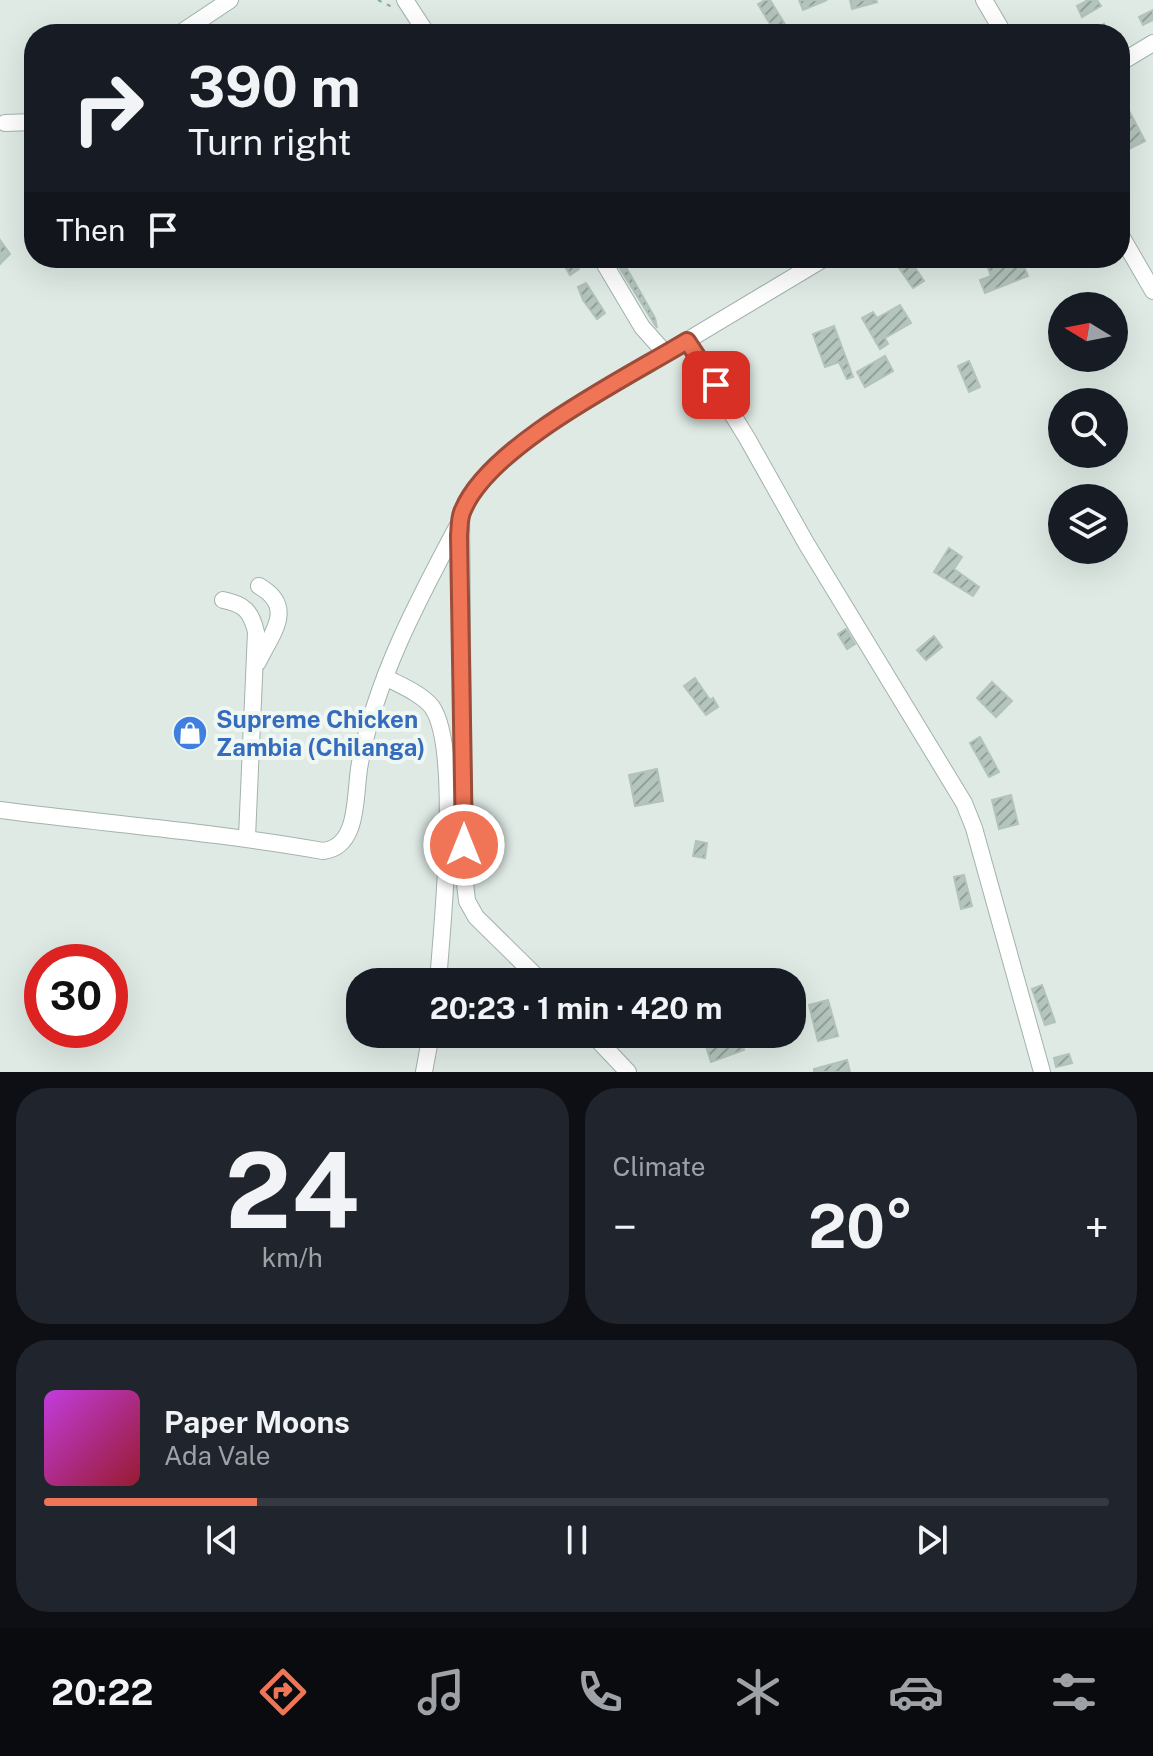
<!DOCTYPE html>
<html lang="en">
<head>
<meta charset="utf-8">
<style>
  body { margin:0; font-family:"Public Sans",sans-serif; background:#20242c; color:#f1f3f6; height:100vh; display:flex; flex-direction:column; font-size:30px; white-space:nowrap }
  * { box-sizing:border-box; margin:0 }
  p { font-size:26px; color:#9ea1a6 }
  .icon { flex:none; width:44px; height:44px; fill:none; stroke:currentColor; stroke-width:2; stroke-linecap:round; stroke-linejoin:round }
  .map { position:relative; height:1072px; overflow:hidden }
  .details { display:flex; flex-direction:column; gap:16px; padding:16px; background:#0d0f14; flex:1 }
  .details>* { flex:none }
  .banner { position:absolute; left:24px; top:24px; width:1106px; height:244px; border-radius:32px; box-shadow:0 8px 32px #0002; background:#171b24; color:#f1f3f6; overflow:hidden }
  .needle { width:52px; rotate:280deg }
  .controls { position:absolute; left:1048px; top:292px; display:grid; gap:16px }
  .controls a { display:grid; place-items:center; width:80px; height:80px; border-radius:50%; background:#171b24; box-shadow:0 8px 32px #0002; font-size:40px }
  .speed { position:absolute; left:24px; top:944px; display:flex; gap:16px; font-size:40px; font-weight:700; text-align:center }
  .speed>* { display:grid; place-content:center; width:104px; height:104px; border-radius:50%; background:#171b24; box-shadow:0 8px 32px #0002; line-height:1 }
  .speed .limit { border:12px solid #d22; background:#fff; color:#111 }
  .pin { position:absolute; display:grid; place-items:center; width:68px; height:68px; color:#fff; margin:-34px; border-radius:16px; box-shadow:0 4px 12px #0006 }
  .me { position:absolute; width:88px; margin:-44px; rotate:0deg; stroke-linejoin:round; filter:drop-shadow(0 0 6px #0008) }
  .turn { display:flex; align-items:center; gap:28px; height:168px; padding:0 32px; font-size:36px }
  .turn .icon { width:104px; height:104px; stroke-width:2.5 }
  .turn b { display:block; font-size:56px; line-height:68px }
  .then { display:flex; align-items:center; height:76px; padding:0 32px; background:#0003; gap:16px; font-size:30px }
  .big { font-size:60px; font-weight:700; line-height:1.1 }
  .details .tile { flex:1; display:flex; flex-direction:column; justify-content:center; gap:12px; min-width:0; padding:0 28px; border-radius:32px; background:#20242c }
  .details .dial { align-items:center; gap:0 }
  .dial b { font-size:104px; line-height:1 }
  .song { display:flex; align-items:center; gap:24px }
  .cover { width:96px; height:96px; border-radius:12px; background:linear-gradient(135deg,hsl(290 70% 55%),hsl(350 70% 35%)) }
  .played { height:8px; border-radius:4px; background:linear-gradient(90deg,#f07557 20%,#363941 20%) }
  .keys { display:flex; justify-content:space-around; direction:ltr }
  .heat { display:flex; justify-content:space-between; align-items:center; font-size:44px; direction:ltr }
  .details .tiles { flex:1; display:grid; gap:16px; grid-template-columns:1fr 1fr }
  .tile:last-child { grid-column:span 2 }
  .trip { position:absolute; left:346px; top:968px; width:460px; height:80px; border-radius:32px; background:#171b24; box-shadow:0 8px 32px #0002; font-weight:700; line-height:80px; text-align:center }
  .dock { display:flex; height:128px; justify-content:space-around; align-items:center; background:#090b0e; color:#9ea1a6 }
  .dock .icon { width:56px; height:56px }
  .dock .active { color:#f07557 }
  .dock b { font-size:36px; color:#f1f3f6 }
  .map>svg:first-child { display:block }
  .building { fill:url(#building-hatch); stroke:#b2c3bb; stroke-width:2 }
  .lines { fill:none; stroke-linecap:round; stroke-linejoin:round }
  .minor-casing { stroke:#a2b2ac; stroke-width:18 }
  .path { stroke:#80ad9d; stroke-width:2; stroke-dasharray:4 6; stroke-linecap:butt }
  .minor { stroke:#fff; stroke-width:16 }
  .route-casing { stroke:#9c4c39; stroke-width:20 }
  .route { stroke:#f07557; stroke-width:14 }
  .labels { text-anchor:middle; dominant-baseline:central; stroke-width:8; stroke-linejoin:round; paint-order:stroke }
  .shop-label { font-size:24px; font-weight:bold; fill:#366cbe; stroke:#eff7f3; text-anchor:start }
</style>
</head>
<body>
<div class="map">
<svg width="1153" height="1072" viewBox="0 0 1153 1072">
  <defs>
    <pattern id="building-hatch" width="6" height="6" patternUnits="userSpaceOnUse" patternTransform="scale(2)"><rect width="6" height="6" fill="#b4c5bd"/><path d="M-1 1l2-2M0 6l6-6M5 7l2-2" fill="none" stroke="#92a19a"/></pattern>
  </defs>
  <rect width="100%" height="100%" fill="#dfeae5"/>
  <!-- building -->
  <g class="building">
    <polygon points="765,0 770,0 791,34 776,34 758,4"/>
    <polygon points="799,0 827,0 803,10"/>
    <polygon points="850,0 876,0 877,2 852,9"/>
    <polygon points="1088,0 1097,0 1101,6 1082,17 1077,6"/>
    <polygon points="1153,10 1153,20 1143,25 1139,17"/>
    <polygon points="1104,24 1109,34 1086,34"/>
    <polygon points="1127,107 1145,141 1123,152 1120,146 1120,111"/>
    <polygon points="0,240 10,254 0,264"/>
    <polygon points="560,258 573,258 579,269 570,275"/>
    <polygon points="984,258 1003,258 1007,268 1022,262 1028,276 985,293 980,280 991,276"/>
    <polygon points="622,260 655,318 657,328 616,262"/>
    <polygon points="910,260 924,281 913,288 899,268"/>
    <polygon points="586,283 605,313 597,319 583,300 578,287"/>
    <polygon points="900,305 911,323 885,338 888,344 880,349 862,318 873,312 877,318"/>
    <polygon points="834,326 853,377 847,379 839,362 825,367 813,334"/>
    <polygon points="885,356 893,371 865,387 857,372"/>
    <polygon points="969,361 980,387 969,392 958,366"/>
    <polygon points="949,548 962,557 954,569 979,587 973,596 934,572"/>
    <polygon points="846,629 855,644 847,649 838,634"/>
    <polygon points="934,636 942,647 926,660 917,650"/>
    <polygon points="695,678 710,700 713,698 718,707 706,715 684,686"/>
    <polygon points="992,682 1012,701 996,717 977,698"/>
    <polygon points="980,737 999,772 989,777 970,743"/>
    <polygon points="657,769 663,801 635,806 629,775"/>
    <polygon points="1011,795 1018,824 999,829 992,800"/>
    <polygon points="696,841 707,843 705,858 693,856"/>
    <polygon points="964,875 972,906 961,909 954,877"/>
    <polygon points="1042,985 1055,1022 1045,1025 1032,989"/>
    <polygon points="828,1000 838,1036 818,1041 809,1005"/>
    <polygon points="702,1034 739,1034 744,1050 711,1062"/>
    <polygon points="1069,1054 1072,1063 1056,1067 1054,1058"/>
    <polygon points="847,1060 850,1072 814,1072 814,1069"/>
  </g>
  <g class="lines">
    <!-- minor casing -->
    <g class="minor-casing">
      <g id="minor">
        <polyline points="405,0 427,34"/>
        <polyline points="984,0 1004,34"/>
        <polyline points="179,34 230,0"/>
        <polyline points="1120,63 1153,43"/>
        <polyline points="5,123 34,122"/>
        <polyline points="1120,234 1153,291"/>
        <polyline points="601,258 642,327 666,354"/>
        <polyline points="687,341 747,438 806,543 964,803 974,828 1042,1072"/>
        <path d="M223 600C244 604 251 611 256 632L247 837"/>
        <path d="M258 662C272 633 296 607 259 586"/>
        <path d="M385 677C400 685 422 694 432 707 461 749 442 926 438 982"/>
        <path d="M0 810C108 824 216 832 323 851 361 847 354 791 360 763 376 679 417 602 457 527"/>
        <path d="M542 982 476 917 467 901 464 874 461 515C478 473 521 444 556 419L825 258"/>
        <polyline points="592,1034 628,1072"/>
        <polyline points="424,1072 431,1034"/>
      </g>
    </g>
    <!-- path -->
    <polyline class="path" points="378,0 394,8"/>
    <!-- minor -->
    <use href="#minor" class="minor"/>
  </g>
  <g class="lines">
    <!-- route casing -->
    <g class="route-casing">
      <path id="route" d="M464 845 459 535C460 526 459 518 463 510 490 445 626 378 687 341L716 385"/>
    </g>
    <!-- route -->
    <use href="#route" class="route"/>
  </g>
  <!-- icons -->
  <defs>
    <g id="shop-disc" transform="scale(1.8)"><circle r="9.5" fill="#3f7fe0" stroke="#eff7f3"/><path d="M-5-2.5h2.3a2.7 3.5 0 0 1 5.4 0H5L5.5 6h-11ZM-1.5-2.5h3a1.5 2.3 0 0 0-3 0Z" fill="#fff"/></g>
  </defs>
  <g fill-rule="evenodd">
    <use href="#shop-disc" x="190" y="733"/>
  </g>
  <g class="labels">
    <!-- shop labels -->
    <g class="shop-label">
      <text x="216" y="719">Supreme Chicken<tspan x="216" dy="28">Zambia (Chilanga)</tspan></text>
    </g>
  </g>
</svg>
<div class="controls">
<a><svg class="needle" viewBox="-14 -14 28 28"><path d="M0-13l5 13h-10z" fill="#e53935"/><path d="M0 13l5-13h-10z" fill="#9ea1a6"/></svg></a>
<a><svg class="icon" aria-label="search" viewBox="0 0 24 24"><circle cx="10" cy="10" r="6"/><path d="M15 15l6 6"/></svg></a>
<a><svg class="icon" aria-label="layers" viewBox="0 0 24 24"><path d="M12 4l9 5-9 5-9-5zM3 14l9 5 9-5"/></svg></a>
</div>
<div class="speed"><div class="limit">30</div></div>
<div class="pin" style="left:716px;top:385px;background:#d93025"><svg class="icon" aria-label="arrive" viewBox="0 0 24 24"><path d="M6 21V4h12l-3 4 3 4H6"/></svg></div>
<svg class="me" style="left:464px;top:845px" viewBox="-20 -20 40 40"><circle r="17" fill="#f07557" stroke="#fff" stroke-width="3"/><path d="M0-11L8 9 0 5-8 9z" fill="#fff"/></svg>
<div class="trip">20:23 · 1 min · 420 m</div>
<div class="banner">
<div class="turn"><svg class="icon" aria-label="right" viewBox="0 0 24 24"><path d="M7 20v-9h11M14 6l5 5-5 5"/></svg><div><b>390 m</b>Turn right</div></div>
<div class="then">Then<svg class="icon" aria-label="arrive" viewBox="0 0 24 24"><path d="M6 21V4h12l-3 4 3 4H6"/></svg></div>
</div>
</div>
<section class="details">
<div class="tiles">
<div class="tile dial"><b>24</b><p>km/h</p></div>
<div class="tile"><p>Climate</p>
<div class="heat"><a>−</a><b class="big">20°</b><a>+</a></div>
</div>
<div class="tile">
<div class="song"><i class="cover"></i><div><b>Paper Moons</b><p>Ada Vale</p></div></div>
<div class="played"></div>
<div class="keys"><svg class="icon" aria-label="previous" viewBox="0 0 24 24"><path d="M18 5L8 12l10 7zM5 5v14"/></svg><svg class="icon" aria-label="pause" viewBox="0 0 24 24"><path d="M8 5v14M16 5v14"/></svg><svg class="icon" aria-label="next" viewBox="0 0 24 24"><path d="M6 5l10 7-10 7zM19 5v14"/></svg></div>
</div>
</div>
</section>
<nav class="dock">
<b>20:22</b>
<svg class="icon active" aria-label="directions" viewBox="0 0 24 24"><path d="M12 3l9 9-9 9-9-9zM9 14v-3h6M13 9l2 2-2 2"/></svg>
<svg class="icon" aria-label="music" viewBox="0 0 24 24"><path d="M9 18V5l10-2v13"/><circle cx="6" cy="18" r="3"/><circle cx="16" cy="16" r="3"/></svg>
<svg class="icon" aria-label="phone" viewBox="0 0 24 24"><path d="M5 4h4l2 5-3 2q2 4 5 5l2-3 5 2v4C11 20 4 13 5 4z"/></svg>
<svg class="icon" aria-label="climate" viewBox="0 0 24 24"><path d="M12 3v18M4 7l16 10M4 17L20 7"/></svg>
<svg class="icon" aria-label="car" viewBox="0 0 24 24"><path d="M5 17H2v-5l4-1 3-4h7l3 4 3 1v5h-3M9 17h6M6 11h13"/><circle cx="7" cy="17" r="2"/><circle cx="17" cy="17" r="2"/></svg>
<svg class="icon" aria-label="filters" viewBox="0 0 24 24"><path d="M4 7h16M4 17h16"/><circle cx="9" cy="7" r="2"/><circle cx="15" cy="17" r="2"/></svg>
</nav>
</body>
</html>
